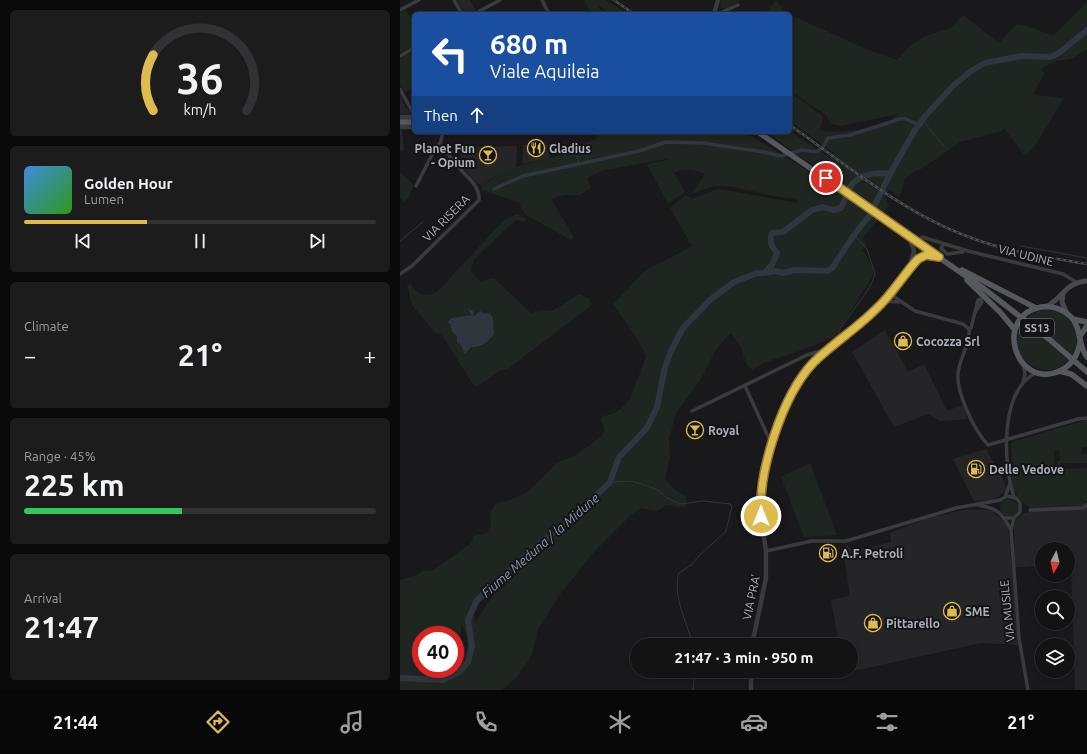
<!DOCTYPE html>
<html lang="en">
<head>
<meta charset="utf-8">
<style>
  body { margin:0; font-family:Ubuntu,sans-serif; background:#1c1c1d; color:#f1f3f6; height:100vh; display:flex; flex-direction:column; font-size:15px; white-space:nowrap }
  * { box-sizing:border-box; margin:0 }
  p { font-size:13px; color:#9d9ea0 }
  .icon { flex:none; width:22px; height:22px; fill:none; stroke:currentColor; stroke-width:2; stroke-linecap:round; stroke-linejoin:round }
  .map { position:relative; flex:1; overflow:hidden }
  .panel { display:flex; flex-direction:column; gap:10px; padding:10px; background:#0a0a0b; width:400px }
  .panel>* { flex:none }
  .hud { position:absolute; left:12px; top:12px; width:380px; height:122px; border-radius:6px; box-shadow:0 2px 6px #0003,0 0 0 1px #323234; background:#1a4fa0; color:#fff; overflow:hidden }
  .needle { width:26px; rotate:187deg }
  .controls { position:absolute; left:635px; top:542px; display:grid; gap:8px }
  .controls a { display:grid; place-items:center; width:40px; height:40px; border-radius:50%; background:#131314; box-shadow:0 2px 6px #0003,0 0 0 1px #323234; font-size:20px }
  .speed { position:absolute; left:12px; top:626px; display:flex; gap:8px; font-size:20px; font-weight:700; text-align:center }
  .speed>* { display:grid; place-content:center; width:52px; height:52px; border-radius:50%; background:#131314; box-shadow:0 2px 6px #0003,0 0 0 1px #323234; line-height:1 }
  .speed .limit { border:6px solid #d22; background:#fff; color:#111 }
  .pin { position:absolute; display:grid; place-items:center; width:34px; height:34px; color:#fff; margin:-17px; border:2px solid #fff; border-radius:50%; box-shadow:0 1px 4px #0007 }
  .me { position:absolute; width:44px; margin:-22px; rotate:0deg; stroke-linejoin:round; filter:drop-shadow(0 0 3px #0008) }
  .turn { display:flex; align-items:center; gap:14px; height:84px; padding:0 12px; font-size:18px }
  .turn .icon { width:52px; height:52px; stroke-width:2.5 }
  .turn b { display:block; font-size:28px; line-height:34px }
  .then { display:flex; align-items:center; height:38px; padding:0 12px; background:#0003; gap:8px; font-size:15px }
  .big { font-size:30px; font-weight:600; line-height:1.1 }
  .panel .widget { flex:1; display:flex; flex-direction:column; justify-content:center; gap:6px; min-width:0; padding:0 14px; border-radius:6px; background:#1c1c1d }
  .panel .dial { align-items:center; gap:0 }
  .dial svg { height:104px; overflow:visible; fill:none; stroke:#323234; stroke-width:7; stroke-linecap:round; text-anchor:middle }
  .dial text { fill:#f1f3f6; stroke:none }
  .song { display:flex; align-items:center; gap:12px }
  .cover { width:48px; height:48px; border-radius:6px; background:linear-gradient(135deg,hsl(210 70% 55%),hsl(110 70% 35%)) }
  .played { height:4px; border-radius:2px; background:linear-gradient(90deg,#debb4e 35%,#323234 35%) }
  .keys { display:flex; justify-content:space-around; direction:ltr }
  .heat { display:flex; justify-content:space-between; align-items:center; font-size:22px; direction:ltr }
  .charge { height:6px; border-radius:3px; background:linear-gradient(90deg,#34c759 45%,#323234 0) }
  .trip { position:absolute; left:230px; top:638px; width:228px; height:40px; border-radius:20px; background:#131314; box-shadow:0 2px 6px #0003,0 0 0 1px #323234; font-weight:600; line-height:40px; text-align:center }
  .dock { display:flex; height:64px; justify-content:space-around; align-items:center; background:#080808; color:#9d9ea0 }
  .dock .icon { width:28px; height:28px }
  .dock .active { color:#debb4e }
  .dock b { font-size:18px; color:#f1f3f6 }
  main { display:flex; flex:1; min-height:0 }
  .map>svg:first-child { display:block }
  .built { fill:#252527 }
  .green { fill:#1f2521; fill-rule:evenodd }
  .water { fill:#30363d }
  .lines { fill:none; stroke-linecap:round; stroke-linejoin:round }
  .stream { stroke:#30363d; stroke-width:1 }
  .canal { stroke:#30363d; stroke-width:3.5 }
  .river { stroke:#30363d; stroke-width:6 }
  .minor { stroke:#3a3b3f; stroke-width:3.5 }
  .tertiary { stroke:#3a3b3f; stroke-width:4.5 }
  .secondary { stroke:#48494f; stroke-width:5 }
  .primary { stroke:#57575e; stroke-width:5.5 }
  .rail-casing { stroke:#4d4e54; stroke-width:2.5 }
  .rail { stroke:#141416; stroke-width:1; stroke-dasharray:3; stroke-linecap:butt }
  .primary-bridge { stroke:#57575e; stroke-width:5.5 }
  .route-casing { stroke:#907a33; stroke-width:10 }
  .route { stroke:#debb4e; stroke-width:7 }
  .labels { text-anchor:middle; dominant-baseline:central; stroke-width:4; stroke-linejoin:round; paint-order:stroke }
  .shield { fill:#141416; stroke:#7f8088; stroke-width:1 }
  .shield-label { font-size:11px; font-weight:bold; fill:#adafb9 }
  .poi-label { font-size:12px; font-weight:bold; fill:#adafb9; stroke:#141416; text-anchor:start }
  .street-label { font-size:12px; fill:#adafb9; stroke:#141416 }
  .water-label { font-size:13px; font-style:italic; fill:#8899af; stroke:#141416 }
</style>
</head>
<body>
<main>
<section class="panel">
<div class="widget dial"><svg viewBox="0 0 100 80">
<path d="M14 69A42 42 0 1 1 86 69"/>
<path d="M14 69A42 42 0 0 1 14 26" stroke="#debb4e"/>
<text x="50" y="56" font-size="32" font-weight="700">36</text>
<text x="50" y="72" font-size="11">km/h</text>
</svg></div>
<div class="widget">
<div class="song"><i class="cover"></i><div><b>Golden Hour</b><p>Lumen</p></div></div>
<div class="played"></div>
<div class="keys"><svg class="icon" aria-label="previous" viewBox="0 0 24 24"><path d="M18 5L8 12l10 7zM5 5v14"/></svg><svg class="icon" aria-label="pause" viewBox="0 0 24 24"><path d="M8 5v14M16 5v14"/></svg><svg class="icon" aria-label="next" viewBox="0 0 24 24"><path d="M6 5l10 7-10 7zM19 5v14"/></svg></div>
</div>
<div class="widget"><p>Climate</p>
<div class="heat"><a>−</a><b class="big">21°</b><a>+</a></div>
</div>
<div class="widget"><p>Range · 45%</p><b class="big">225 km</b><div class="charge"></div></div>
<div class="widget"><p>Arrival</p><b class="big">21:47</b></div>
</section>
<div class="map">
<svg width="687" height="690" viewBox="0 0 687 690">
  <rect width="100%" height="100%" fill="#19191b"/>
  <!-- built -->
  <g class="built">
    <polygon points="57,0 70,0 76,11 70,14 65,14"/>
    <polygon points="0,96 6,107 11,114 0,114"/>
    <polygon points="0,129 2,129 4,150 0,152"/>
    <polygon points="123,145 152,145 152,152 150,153 149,158 123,164"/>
    <polygon points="117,146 116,168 90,179 82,186 74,181 58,161 64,147"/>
    <polygon points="485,330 508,372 524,364 547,411 562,405 568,419 540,421 528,414 494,427 452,352"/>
    <polygon points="586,449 605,483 606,488 604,492 594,499 574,501 553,459"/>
    <polygon points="687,501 687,690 675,690 671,566 668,566 668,549 642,549 642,566 615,567 614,525 616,520 624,513 630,512 630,507 684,505"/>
    <polygon points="569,509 591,510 608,525 618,645 581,643 444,673 444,671 451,671 451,645 439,645 431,600 450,596 444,556 444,549 447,545 452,550 456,550 491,542 490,534 494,531 532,517"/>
  </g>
  <!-- green -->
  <g class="green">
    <polygon points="185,0 206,0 227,14 211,14 197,5 203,14 191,14 184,1"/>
    <polygon points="322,0 342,0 325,9 320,7"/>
    <polygon points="376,0 387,14 365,14"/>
    <path d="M687 2V49L671 59 656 61 642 68 644 74 634 93 636 95 664 98 635 146 627 154 624 155 604 128 602 131 560 142 521 169 515 171 504 180 503 188 499 197 489 190 485 198 489 206 463 238 467 245 462 251 464 252 473 269V275L435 337 397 352 366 362 352 370 346 363 341 348 331 333 317 348 300 380 276 413 269 439 270 457 265 478C270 487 278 492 287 497L285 508 266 505 257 511 241 508 231 515 195 551 161 593 138 629 133 651 127 663 116 678 102 690H0V580L17 575 22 571 32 570 39 566 71 543 74 536 87 533 91 525 90 512 96 503 108 501 126 493 157 463 176 455 202 436 204 430 201 418 204 416 215 413 225 405 230 399 246 357 238 340 213 304 245 271 292 246 270 208 286 195 292 199 318 189 398 203 396 198C370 199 345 186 318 186 308 186 301 192 291 194L305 174C293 169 286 168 274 173L267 159 204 170 187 178 191 188 180 195H164L151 199 174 237 171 240 126 215 121 209 120 203 82 190V186C105 166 138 161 167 154L168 150C179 148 186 142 196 139L197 132H344L402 167 412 175 418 169 366 132 390 131 430 158 434 153 390 121V92L420 114 423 117 420 130C433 135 472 129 485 123 490 121 494 117 498 114L441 126 431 124 426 115 390 91V33L395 17 464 48 497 60 511 45 525 36 551 28 563 15 599 43 617 24C631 25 640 33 654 35ZM96 592 86 605 76 622C68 609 85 597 96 592ZM62 625C77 649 56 678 28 674L33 669H21V635H55V641L60 637Z"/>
    <polygon points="6,10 14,24 14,45 0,53 0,13"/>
    <polygon points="10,53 14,59 14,87 5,92 0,84 0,58"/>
    <polygon points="267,160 285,192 268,204 247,164"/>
    <polygon points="0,173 14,185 9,197 5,202 0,197"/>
    <path d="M117 214 127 219 124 222 116 220 74 259 71 271 80 281 94 278 131 313 140 310 152 311 179 294 188 298 193 304 109 368 100 371 78 386H74L45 340 41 335 35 333 12 305 7 285 11 284C16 295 26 298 37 292L104 220ZM68 309 74 316 93 326 94 334C88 342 82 348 71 347L65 353 61 345 57 343V335L52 332 50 324 52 318 71 315Z"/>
    <circle cx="647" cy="340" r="30"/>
    <path d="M687 420V447L681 448V454H687V463H660L661 469 687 468V501L684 505 630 507C622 503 614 494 612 484L611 445 612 442ZM654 451H659L660 461H657V469H654Z"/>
    <polygon points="410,463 437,535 404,537 381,477"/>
    <circle cx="609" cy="508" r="9"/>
  </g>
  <!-- water -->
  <path class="water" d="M68 309 73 311 74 316 81 311 83 313 90 314 93 318 94 334C88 342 82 348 71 347L65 354 61 345 57 343V336L52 332 50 324 47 322 52 318 71 315Z"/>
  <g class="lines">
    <!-- stream -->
    <g class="stream">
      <polyline points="522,120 544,146"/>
      <polyline points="176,150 179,165"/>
      <polyline points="0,241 23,222"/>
      <polyline points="621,246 687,258"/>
      <path d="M432 340 439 334V331C448 315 471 291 475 274L467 249 454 235"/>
      <path d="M210 482 232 481 247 486 258 490 267 498 280 504 303 501 330 504 332 506 326 531 299 556 291 565 279 573C272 596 287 622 293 645"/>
      <polyline points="293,690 295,671"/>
    </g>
    <!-- canal -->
    <polyline class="canal" points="94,189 123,176 239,151 266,142 303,143 364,152 381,156 402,150 417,152 423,147 428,138 450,135 500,119 506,119 519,125"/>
    <!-- river -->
    <g class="river">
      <polyline points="364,273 375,271 383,273 395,270 427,271 432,268 454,235 470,215 490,174 515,130 526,115 554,85 571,71 585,63 621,56 650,57 659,53 687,30"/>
      <path d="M0 678 43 680 59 672 68 662 72 646 68 620 77 600 133 549 179 513 210 482 219 457 247 428 257 407 265 367 271 351 283 328 310 300 334 282 357 273H364L372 265 377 253C371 246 369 242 372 233L383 232 412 210 423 207 433 210 441 208C445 201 446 193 450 187 458 174 477 172 490 174"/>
    </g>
    <!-- minor -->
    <g class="minor">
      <polyline points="54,0 62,14"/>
      <polyline points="142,0 149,14"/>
      <polyline points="0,10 19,0"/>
      <polyline points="314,13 320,13 338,5"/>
      <polyline points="74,14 100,0"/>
      <polyline points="0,56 14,48"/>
      <polyline points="0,89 13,113 13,117"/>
      <polyline points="40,144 59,168"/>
      <polyline points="16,186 36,147 40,144 43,132"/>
      <polyline points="522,237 568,251 663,274 676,282"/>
      <polyline points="544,244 541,248 547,254 563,252"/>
      <path d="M0 274 12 266 79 200C80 187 69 179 61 170"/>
      <path d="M490 294 515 311 563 324 569 329C571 341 561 356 559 368 553 388 574 430 588 445L678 419 687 418"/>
      <polyline points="484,301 499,302"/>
      <polyline points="569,329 571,328 578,300 580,299 582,302 576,311"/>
      <polyline points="623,382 625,374 623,364"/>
      <polyline points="345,386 372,445"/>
      <polyline points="292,411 407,355 427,349"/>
      <polyline points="605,497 610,483"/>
      <path d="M614 497C603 464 599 388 638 372"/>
      <path d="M578 505C597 508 602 513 611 530"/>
      <polyline points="630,510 683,508 687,505"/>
      <polyline points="614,518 611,530 619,638 628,690"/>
      <polyline points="366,551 412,541 446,541 556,508 600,500 607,496 616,498 620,503 620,512 614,518 605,518"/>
    </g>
    <!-- tertiary -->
    <g class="tertiary">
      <polyline points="314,14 318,0"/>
      <polyline points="0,117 14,117"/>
      <polyline points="0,127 14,127"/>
      <polyline points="509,237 514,251 510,266"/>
      <polyline points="352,645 366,578 366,551 361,516 361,492 365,470 386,405 393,391 412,365 427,349 476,310 518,259 526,255 536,256"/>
      <polyline points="351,671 351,690"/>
    </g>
    <!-- secondary -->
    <g class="secondary">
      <polyline points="663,294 662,302 667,314"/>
      <path d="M646 307C663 298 666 282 687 281"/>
    </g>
    <!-- primary -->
    <g class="primary">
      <polyline points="0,122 14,122"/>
      <polyline points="358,132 583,288"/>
      <polyline points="562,270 636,308"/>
      <polyline points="567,280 600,312 615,330"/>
      <polyline points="673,319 687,322"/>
      <polyline points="680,336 687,326"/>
      <path d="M680 342C678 355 672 365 660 371 615 390 593 316 641 307 651 305 662 309 670 316 682 327 677 344 687 357"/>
      <polyline points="659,371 671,374 687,386"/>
    </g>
    <!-- rail casing -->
    <g class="rail-casing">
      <g id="rail">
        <polyline points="214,0 234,14"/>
        <path d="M390 125C445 164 505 214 569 237 607 252 647 257 687 264"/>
      </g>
    </g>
    <!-- rail -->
    <use href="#rail" class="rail"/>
    <!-- primary-bridge -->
    <polyline class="primary-bridge" points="583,288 649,339 687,372"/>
  </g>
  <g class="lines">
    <!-- route casing -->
    <g class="route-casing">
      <path id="route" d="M361 516C358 472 382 396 413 363 432 344 456 329 475 310 492 295 503 275 518 259L526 255 539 257 426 178"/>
    </g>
    <!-- route -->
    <use href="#route" class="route"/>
  </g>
  <!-- icons -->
  <defs>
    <g id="restaurant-ring" transform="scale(0.9)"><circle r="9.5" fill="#141416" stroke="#debb4e" stroke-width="1.5"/><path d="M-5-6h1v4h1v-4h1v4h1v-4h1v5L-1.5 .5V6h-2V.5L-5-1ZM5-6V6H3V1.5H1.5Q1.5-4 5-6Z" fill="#debb4e"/></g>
    <g id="bar-ring" transform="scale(0.9)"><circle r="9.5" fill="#141416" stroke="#debb4e" stroke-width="1.5"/><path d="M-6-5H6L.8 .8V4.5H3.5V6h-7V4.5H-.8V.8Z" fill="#debb4e"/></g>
    <g id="shop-ring" transform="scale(0.9)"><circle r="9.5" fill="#141416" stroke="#debb4e" stroke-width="1.5"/><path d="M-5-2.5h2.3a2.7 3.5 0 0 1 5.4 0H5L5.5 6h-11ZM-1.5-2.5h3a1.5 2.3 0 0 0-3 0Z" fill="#debb4e"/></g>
    <g id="fuel-ring" transform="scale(0.9)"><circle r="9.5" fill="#141416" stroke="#debb4e" stroke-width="1.5"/><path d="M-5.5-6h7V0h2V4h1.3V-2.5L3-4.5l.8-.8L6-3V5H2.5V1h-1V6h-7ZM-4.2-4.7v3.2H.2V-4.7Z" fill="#debb4e"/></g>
  </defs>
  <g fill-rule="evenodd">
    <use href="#restaurant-ring" x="136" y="148"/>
    <use href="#bar-ring" x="88" y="155"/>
    <use href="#shop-ring" x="503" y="341"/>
    <use href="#bar-ring" x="295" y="430"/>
    <use href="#fuel-ring" x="576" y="469"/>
    <use href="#fuel-ring" x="428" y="553"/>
    <use href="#shop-ring" x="552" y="611"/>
    <use href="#shop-ring" x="473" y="623"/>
  </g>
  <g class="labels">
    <!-- shield labels -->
    <rect class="shield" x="620" y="319" width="34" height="18" rx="3"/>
    <g class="shield-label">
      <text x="637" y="328">SS13</text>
    </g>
    <!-- poi labels -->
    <g class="poi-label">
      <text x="75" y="148" text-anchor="end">Planet Fun<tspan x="75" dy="14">- Opium</tspan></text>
      <text x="149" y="148">Gladius</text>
      <text x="516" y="341">Cocozza Srl</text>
      <text x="308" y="430">Royal</text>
      <text x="589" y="469">Delle Vedove</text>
      <text x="441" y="553">A.F. Petroli</text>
      <text x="565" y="611">SME</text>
      <text x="486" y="623">Pittarello</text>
    </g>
    <!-- street labels -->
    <g class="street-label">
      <text transform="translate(46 218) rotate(-45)">VIA RISERA</text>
      <text transform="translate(626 255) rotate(14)">VIA UDINE</text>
      <text transform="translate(351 597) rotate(-78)">VIA PRA'</text>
      <text transform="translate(607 611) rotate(-96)">VIA MUSILE</text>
    </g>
    <!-- water labels -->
    <g class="water-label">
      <text transform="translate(140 545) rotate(-41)">Fiume Meduna / la Midune</text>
    </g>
  </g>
</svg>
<div class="controls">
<a><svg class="needle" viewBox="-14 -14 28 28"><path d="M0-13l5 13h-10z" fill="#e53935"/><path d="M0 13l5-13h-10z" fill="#9d9ea0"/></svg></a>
<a><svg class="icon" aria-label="search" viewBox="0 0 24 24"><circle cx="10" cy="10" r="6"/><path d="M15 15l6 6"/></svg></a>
<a><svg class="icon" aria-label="layers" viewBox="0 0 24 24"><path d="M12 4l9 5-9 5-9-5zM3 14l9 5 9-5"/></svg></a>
</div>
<div class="speed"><div class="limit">40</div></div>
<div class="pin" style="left:426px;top:178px;background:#d93025"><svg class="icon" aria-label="arrive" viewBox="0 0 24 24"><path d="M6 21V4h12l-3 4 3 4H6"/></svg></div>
<svg class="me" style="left:361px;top:516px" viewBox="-20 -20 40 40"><circle r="17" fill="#debb4e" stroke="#fff" stroke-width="3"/><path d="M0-11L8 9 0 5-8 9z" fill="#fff"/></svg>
<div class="trip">21:47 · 3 min · 950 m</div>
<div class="hud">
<div class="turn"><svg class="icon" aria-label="left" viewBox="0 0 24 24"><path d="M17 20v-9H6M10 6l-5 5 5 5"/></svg><div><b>680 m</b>Viale Aquileia</div></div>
<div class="then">Then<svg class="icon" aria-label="ahead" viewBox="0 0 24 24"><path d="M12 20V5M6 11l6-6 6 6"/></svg></div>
</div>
</div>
</main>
<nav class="dock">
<b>21:44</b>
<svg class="icon active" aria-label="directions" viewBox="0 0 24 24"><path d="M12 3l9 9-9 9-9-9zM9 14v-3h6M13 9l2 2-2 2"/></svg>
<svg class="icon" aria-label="music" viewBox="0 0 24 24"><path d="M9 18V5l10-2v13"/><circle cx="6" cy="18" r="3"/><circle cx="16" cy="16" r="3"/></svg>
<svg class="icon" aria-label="phone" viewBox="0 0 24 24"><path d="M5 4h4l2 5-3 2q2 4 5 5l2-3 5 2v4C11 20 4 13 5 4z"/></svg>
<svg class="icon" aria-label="climate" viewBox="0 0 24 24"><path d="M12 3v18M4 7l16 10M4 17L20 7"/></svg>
<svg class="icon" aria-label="car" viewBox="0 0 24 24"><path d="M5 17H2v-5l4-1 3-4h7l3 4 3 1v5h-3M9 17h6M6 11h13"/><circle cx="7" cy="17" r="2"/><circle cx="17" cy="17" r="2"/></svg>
<svg class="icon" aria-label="filters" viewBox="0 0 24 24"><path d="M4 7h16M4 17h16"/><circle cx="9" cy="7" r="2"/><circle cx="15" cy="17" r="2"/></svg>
<b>21°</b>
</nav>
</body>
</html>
